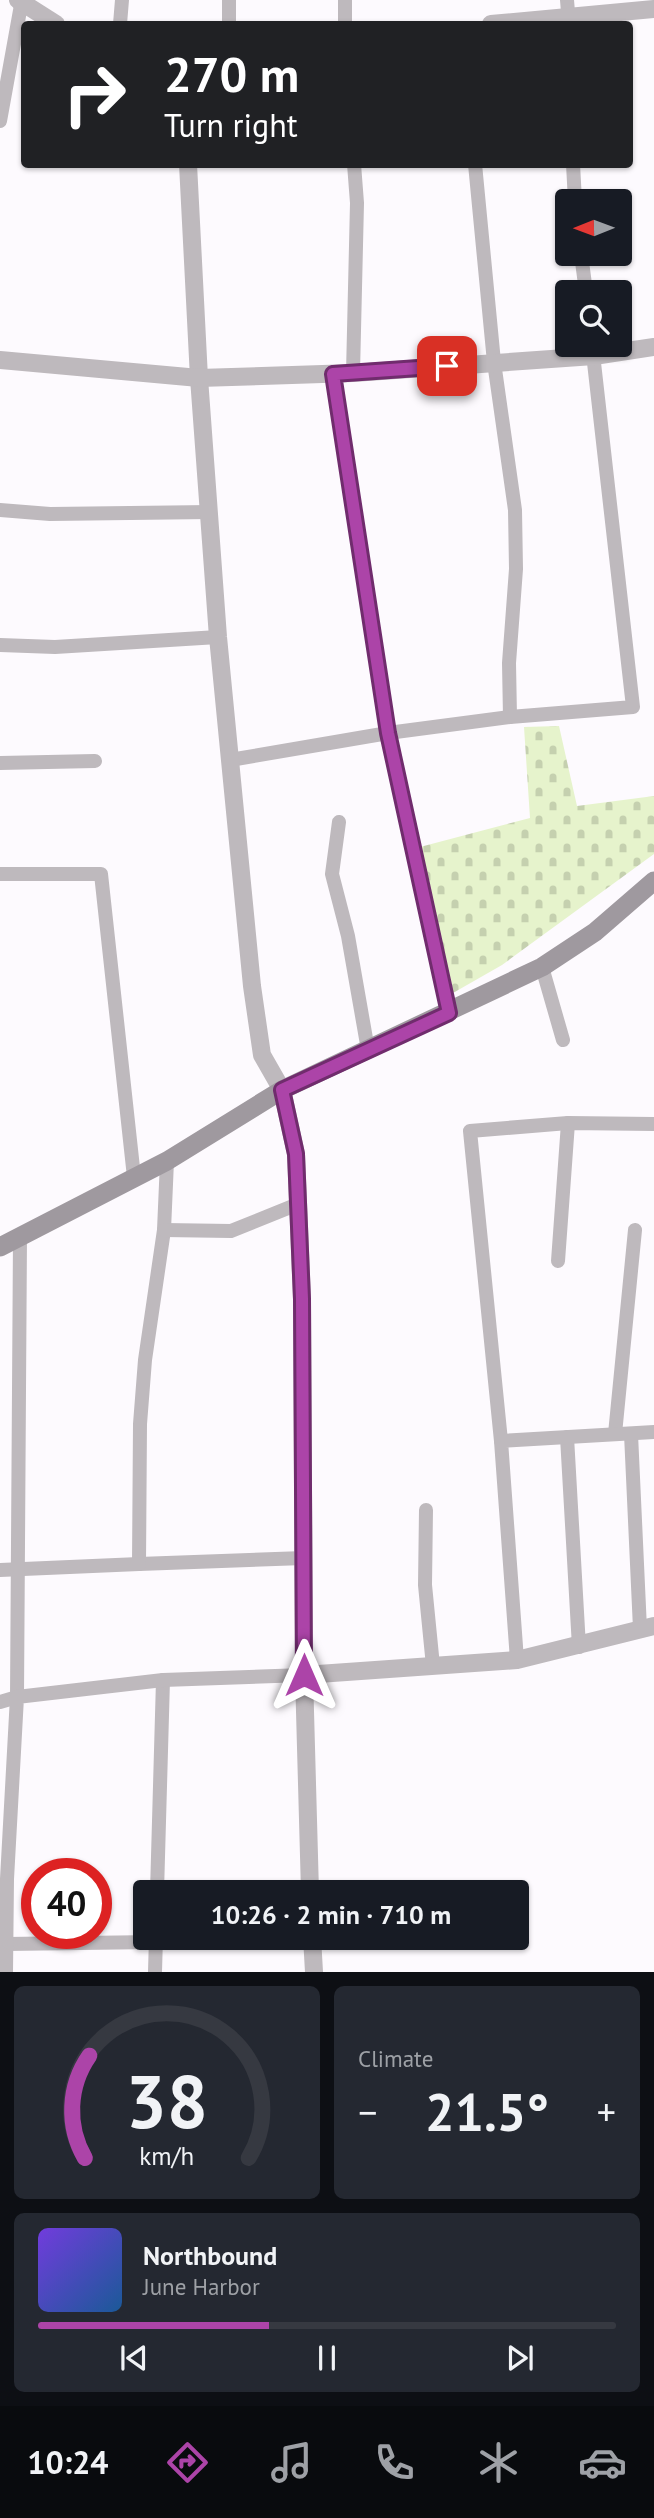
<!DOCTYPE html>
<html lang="en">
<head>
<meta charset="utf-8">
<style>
  body { margin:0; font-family:"PT Sans",sans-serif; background:#242831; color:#f1f3f6; height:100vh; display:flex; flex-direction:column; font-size:26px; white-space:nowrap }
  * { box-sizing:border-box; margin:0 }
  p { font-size:23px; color:#9ea1a6 }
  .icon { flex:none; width:38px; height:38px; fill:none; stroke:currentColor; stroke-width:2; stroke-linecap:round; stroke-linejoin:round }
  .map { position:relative; height:1972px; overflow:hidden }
  .drawer { display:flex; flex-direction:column; gap:14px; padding:14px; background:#0d0f14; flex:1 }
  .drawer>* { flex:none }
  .hud { position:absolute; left:21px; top:21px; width:612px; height:147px; border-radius:7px; box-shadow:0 2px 5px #0004; background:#202124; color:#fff; overflow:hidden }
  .needle { width:46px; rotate:269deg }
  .buttons { position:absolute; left:555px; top:189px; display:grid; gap:14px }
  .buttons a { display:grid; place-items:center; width:77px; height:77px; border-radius:7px; background:#171b24; box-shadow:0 2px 5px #0004; font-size:35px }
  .speed { position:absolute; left:21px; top:1858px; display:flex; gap:14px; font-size:35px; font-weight:700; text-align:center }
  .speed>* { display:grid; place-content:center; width:91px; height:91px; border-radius:50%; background:#171b24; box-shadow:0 2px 5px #0004; line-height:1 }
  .speed .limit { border:10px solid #d22; background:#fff; color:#111 }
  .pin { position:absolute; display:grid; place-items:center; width:60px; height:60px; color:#fff; margin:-30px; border-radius:14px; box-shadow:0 4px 10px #0006 }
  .me { position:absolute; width:77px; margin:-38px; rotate:0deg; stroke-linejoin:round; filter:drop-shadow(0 0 5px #0008) }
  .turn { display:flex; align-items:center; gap:24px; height:147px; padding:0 28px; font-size:32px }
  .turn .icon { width:91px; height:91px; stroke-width:2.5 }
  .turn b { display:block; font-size:49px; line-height:60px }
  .big { font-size:52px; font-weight:700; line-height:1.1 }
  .drawer .widget { flex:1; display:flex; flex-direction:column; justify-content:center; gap:10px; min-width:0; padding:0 24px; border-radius:10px; background:#242831 }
  .drawer .dial { align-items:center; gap:0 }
  .dial svg { height:182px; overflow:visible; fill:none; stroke:#363941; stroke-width:7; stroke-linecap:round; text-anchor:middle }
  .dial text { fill:#f1f3f6; stroke:none }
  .song { display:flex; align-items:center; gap:21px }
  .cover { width:84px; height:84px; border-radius:10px; background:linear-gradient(135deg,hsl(260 70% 55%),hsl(210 70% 35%)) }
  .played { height:7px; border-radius:4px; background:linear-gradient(90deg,#ac44a8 40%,#363941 40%) }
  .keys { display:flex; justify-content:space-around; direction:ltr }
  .heat { display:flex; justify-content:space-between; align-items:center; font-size:38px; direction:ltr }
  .drawer .tiles { flex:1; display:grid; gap:14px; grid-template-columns:1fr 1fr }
  .widget:last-child { grid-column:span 2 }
  .trip { position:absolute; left:133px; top:1880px; width:396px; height:70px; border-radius:7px; background:#171b24; box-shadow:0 2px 5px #0004; font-weight:700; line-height:70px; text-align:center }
  .dock { display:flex; height:112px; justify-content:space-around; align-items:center; background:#090b0e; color:#9ea1a6 }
  .dock .icon { width:49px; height:49px }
  .dock .selected { color:#ac44a8 }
  .dock b { font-size:32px; color:#f1f3f6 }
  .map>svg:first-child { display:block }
  .cemetery { fill:url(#cemetery-stones) }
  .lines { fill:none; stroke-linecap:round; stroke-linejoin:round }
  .minor { stroke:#beb9bd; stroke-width:14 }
  .tertiary { stroke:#beb9bd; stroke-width:18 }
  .secondary { stroke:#9f999f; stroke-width:19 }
  .route-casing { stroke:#702c6d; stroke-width:18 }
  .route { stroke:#ac44a8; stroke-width:12 }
</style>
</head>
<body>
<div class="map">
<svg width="654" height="1972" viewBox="0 0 654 1972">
  <defs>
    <pattern id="cemetery-stones" width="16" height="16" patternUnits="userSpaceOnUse" patternTransform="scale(1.75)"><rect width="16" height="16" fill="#e6f3cc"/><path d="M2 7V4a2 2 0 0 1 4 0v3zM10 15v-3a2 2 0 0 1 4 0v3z" fill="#c5d0af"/></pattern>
  </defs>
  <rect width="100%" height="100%" fill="#fdfafe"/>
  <!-- cemetery -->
  <polygon class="cemetery" points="559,726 577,806 654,796 654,854 502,965 453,993 420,847 530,818 524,727"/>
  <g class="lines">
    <!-- minor -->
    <g class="minor">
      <polyline points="567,0 569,24"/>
      <polyline points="120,24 122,0"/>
      <polyline points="229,24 229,0"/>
      <polyline points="345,24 345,0"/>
      <polyline points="0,121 21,5"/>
      <polyline points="475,164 494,362 515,510 516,569 509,663 510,717"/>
      <polyline points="573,164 575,201"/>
      <polyline points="581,254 586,292"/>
      <polyline points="353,373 357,203 354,164"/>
      <polyline points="333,374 388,733 449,1013"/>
      <polyline points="0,510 50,514 210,512"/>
      <polyline points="0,645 55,647 218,637"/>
      <polyline points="230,760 388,733 510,717 633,707 592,345"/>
      <polyline points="0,763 95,761"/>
      <polyline points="339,822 332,874 348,936 368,1050"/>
      <polyline points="0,874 101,874 134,1177"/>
      <polyline points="542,967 563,1040"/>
      <polyline points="167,1161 164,1230 145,1360 140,1424 139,1564 304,1558"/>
      <polyline points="164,1230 231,1231 298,1204"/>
      <polyline points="558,1261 568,1123"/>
      <polyline points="615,1434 635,1230"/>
      <polyline points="631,1434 640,1629"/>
      <polyline points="567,1437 579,1647"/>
      <polyline points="501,1441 470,1131 568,1123 654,1124"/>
      <polyline points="426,1510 425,1585 433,1666"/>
      <polyline points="0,1570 139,1564"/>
      <polyline points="517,1660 501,1441 654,1432"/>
      <polyline points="0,1702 17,1697 20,1237"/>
      <polyline points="157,1892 163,1680"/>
      <polyline points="6,1944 155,1942"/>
      <polyline points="6,1972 7,1879 17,1697 163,1680 304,1675"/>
      <polyline points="155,1972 156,1937"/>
    </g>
    <!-- tertiary -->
    <g class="tertiary">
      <polyline points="18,0 56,24"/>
      <polyline points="491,24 654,9"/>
      <polyline points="188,164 199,378 218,637 252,986 262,1055 282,1090 296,1154 302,1299 304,1675 310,1892"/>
      <polyline points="0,360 199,378 353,373 594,356 654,347"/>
      <polyline points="304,1675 517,1660 654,1626"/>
      <polyline points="312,1937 314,1972"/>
    </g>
    <!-- secondary -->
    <polyline class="secondary" points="0,1247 167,1161 282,1090 542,967 595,932 654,881"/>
  </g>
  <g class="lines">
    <!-- route casing -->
    <g class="route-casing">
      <polyline id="route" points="304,1675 302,1299 296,1154 282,1090 449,1013 388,733 333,374 447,366"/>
    </g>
    <!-- route -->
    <use href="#route" class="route"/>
  </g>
</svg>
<div class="buttons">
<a><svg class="needle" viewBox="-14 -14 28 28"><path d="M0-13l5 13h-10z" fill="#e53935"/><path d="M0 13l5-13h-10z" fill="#9ea1a6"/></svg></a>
<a><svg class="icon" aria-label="search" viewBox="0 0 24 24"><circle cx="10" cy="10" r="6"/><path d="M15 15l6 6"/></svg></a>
</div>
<div class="speed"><div class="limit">40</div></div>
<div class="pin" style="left:447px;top:366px;background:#d93025"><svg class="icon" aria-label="arrive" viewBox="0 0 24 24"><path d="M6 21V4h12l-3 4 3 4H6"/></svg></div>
<svg class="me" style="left:304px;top:1675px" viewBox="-20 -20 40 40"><path d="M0-17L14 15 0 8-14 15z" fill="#ac44a8" stroke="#fff" stroke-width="4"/></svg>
<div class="trip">10:26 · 2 min · 710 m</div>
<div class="hud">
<div class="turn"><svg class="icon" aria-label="right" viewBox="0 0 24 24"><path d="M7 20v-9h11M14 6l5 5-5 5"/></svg><div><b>270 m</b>Turn right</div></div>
</div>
</div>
<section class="drawer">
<div class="tiles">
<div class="widget dial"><svg viewBox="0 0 100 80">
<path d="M14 69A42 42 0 1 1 86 69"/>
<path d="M14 69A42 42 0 0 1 16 24" stroke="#ac44a8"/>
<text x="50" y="56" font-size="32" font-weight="700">38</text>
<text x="50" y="72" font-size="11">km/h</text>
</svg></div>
<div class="widget"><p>Climate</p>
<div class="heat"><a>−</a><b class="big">21.5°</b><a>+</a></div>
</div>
<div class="widget">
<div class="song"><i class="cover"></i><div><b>Northbound</b><p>June Harbor</p></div></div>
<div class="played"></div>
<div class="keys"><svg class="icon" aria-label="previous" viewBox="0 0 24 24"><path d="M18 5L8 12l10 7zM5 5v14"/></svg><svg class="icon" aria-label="pause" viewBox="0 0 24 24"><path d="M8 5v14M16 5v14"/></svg><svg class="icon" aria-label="next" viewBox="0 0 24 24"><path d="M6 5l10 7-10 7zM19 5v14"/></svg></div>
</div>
</div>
</section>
<nav class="dock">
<b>10:24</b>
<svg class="icon selected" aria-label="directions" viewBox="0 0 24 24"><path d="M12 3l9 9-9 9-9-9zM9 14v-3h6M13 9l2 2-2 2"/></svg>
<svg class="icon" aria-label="music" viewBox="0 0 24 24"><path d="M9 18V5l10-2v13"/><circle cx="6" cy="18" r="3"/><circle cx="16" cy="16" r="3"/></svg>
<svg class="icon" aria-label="phone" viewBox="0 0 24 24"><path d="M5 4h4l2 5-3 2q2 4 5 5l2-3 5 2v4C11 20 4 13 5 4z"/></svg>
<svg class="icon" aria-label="climate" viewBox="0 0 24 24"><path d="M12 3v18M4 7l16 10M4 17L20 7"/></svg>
<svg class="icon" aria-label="car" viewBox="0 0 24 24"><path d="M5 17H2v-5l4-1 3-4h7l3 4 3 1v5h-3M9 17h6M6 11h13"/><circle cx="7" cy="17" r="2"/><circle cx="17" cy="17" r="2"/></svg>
</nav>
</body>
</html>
